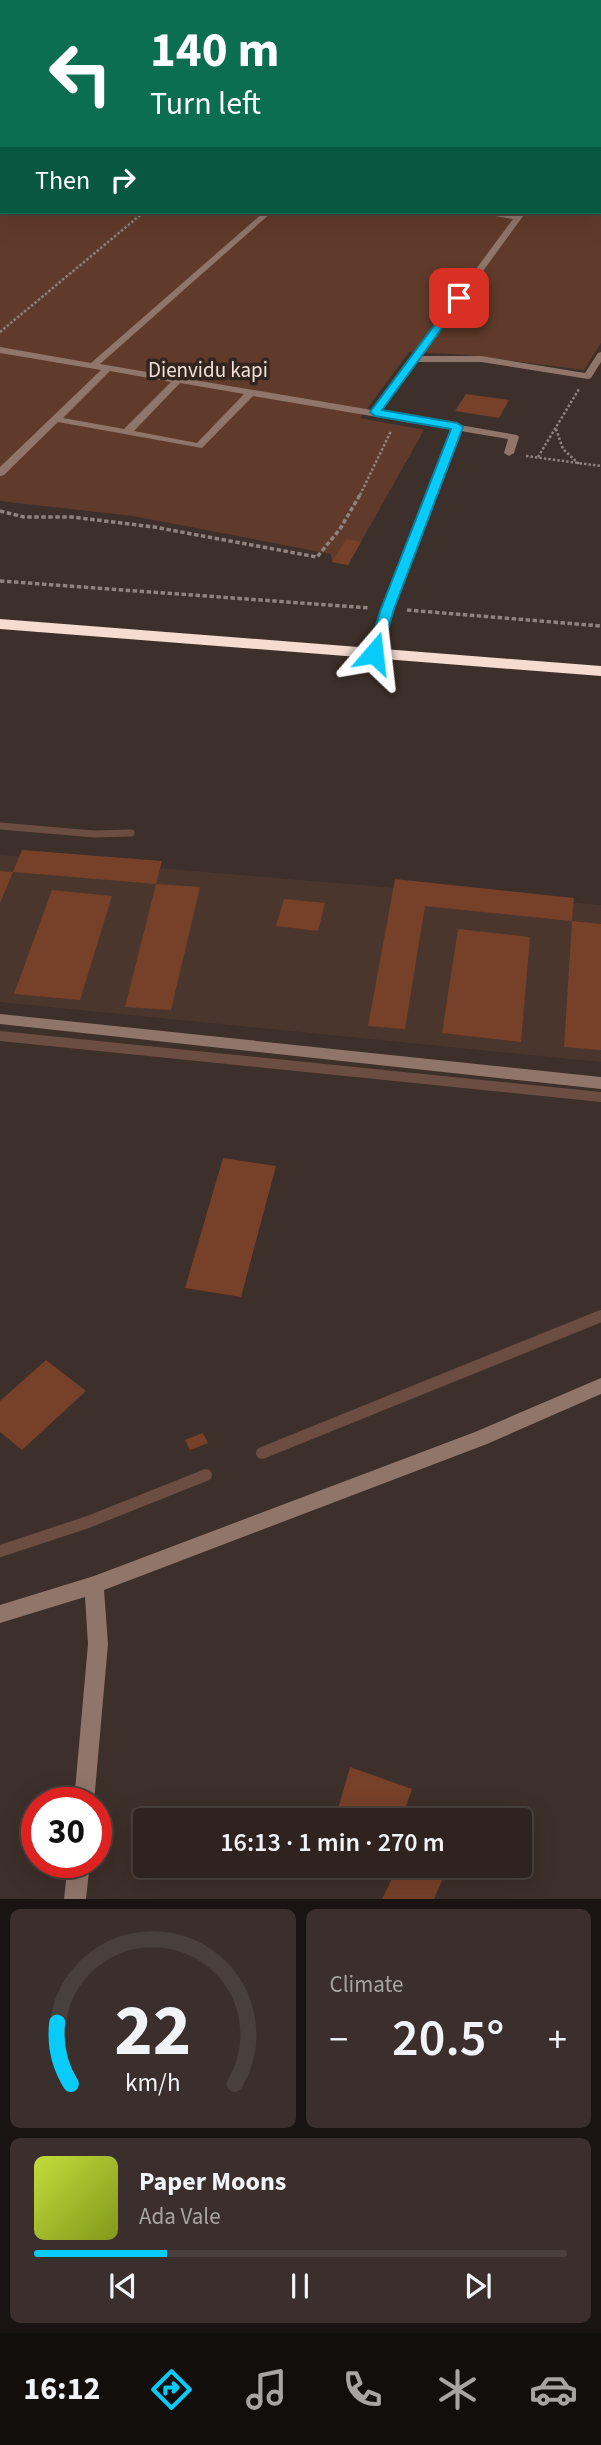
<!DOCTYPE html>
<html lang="en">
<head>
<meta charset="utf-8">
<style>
  body { margin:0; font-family:"Source Sans 3",sans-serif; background:#3a2f2c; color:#f1f3f6; height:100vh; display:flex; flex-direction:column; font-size:26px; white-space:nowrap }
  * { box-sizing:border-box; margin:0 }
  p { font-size:23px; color:#a7a4a4 }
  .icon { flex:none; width:38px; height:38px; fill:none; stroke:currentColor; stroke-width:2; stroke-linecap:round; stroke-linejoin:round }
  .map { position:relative; height:1899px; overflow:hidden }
  .panel { display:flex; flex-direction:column; gap:10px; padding:10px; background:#191311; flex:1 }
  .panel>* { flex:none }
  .guide { position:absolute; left:0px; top:0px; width:602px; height:214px; box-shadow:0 7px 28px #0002,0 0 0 2px #49403d; background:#0b6e4f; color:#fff; overflow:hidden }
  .speed { position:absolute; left:21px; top:1787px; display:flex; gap:14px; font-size:35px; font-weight:700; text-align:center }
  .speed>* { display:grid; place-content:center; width:91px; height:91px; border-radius:50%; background:#2e231f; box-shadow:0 7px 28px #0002,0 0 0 2px #49403d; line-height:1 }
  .speed .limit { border:10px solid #d22; background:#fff; color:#111 }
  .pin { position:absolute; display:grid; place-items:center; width:60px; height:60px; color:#fff; margin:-30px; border-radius:14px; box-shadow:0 4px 10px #0006 }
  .me { position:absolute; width:77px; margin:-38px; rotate:17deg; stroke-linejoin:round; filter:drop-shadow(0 0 5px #0008) }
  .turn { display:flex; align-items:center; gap:24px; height:147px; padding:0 35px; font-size:32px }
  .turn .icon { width:91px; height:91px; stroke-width:2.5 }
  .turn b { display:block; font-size:49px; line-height:60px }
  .then { display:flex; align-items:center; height:66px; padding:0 35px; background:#0003; gap:14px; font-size:26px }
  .big { font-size:52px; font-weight:600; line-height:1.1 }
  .panel .card { flex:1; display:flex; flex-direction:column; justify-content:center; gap:10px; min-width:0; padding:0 24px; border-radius:10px; background:#3a2f2c }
  .panel .dial { align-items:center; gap:0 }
  .dial svg { height:182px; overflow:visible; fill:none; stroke:#49403d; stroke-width:7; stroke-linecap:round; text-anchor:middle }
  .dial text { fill:#f1f3f6; stroke:none }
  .song { display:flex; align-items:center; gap:21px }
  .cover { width:84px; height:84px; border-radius:10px; background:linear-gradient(135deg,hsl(70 70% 55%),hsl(70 70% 35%)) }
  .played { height:7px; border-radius:4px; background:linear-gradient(90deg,#08cbfa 25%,#49403d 25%) }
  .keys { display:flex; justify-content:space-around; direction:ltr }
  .heat { display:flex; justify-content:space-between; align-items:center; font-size:38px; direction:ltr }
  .panel .tiles { flex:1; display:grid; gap:10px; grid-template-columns:1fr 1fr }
  .card:last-child { grid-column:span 2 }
  .trip { position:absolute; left:133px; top:1808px; width:399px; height:70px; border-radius:7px; background:#2e231f; box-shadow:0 7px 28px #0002,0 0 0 2px #49403d; font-weight:600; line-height:70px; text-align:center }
  .dock { display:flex; height:112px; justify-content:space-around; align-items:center; background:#120e0c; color:#a7a4a4 }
  .dock .icon { width:49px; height:49px }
  .dock .on { color:#08cbfa }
  .dock b { font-size:32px; color:#f1f3f6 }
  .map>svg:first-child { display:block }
  .built { fill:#4b362e }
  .green { fill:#603b2b }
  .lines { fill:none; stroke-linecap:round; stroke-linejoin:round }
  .stream-far2 { stroke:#6b4d41; stroke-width:7 }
  .stream-far1 { stroke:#6b4d41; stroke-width:10 }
  .stream { stroke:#6b4d41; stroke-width:12 }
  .building { fill:#764029 }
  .path-far1 { stroke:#8f837e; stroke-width:2.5; stroke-dasharray:2.5 2; stroke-linecap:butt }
  .path { stroke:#8f837e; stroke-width:3.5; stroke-dasharray:4.5 2.5; stroke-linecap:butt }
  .lane { fill:#90756a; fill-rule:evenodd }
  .street { fill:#90756a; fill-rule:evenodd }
  .highway { fill:#f6dbd0; fill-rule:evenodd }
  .route { fill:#08cbfa; stroke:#0584a2; stroke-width:2 }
  .labels { text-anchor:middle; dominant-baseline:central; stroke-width:7; stroke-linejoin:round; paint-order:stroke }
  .far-park-label { font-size:21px; fill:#f2e0d9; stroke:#32251f }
</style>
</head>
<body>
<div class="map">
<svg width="601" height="1899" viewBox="0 0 601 1899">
  <rect width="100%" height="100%" fill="#3d2f29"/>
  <!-- built -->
  <polygon class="built" points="0,855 601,905 601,1062 0,1002"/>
  <!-- green -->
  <g class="green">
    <polygon points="0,0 168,0 181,2 2,2 2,101"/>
    <polygon points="0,107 2,212 600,212 601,185 601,343 584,370 468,355 409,352 360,418 424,430 348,565 332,562 331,554 133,516 0,501"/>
  </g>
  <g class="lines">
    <!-- stream-far2 -->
    <polyline class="stream-far2" points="0,826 94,834 131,833"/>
    <!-- stream-far1 -->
    <polyline class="stream-far1" points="0,1036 601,1097"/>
    <!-- stream -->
    <g class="stream">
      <polyline points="262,1453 601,1316"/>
      <polyline points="0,1551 88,1522 206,1475"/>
    </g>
  </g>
  <!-- building -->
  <g class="building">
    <polygon points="466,394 509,400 499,418 455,411"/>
    <polygon points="346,539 361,542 348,565 332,562"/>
    <polygon points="22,850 162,861 156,884 13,872 0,903 0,871 13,872"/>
    <polygon points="395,879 574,898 572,921 601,924 601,1050 564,1047 572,921 425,906 405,1029 368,1026"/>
    <polygon points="156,884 200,887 171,1010 125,1007"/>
    <polygon points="52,890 112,896 80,1000 14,994"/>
    <polygon points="284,899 325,903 318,931 276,926"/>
    <polygon points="458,929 530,937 521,1042 442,1033"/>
    <polygon points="223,1158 276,1166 241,1297 185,1288"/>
    <polygon points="46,1360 86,1391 22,1450 0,1432 0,1401"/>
    <polygon points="203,1433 208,1443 190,1450 185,1440"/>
    <polygon points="350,1767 412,1789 401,1820 366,1820 338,1809"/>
    <polygon points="398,1866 426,1866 444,1876 434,1899 382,1899"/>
  </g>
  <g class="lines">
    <!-- path-far1 -->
    <g class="path-far1">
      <polyline points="193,0 206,2"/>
      <polyline points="0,332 144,212"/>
      <polyline points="556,429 563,449 579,464"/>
      <polyline points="526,456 601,466"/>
      <polyline points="538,457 579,389"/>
      <polyline points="360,495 391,431"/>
    </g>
    <!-- path -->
    <g class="path">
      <polyline points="0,511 24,517 72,517 154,527 317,557 340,529 361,493"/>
      <polyline points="0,581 370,608"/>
      <polyline points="407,610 601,626"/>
    </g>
    <!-- lane -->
    <g class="lane">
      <rect x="0" y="102" width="2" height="4"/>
      <polygon points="0,119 2,119 0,124"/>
      <rect x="600" y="180" width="1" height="4"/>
      <polygon points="0,207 2,207 3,212 0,212"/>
      <path d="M264 212H272L100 364 372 410 513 219 483 214 479 212 516 214 518 212H526L421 356H481L585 373 598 353 601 352V362L591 378 588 379 481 362H417L380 411 517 435 519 437 514 453 509 456 504 453 508 439 253 396 202 448 58 422 4 475 0 476V467L101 370 0 353V347L91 363ZM110 371 171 382 124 429 63 418ZM180 383 244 394 197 443 134 431Z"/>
    </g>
    <!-- street -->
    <g class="street">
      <polygon points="454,425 462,427 393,609 380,653 374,656 370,655 368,653 381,609"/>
      <polygon points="0,1014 601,1077 601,1089 0,1024"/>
      <polygon points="601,1378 601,1394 487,1444 104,1590 108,1644 94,1802 74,1802 88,1644 85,1597 0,1623 0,1605 94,1576 475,1432"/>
      <polygon points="68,1862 90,1862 86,1899 64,1899"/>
    </g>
    <!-- highway -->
    <polygon class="highway" points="0,619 601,666 601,676 0,629"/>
  </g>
  <!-- route -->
  <polygon class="route" points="456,296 464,298 382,410 457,423 463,427 394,609 381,653 374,657 367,653 381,609 451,429 375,416 370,412"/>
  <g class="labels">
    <!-- far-park labels -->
    <g class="far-park-label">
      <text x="208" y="370">Dienvidu kapi</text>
    </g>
  </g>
</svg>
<div class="speed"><div class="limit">30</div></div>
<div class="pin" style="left:459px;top:298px;background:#d93025"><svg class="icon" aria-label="arrive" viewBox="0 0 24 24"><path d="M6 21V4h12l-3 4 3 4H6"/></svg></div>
<svg class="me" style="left:374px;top:653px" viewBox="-20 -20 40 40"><path d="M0-17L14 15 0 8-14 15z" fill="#08cbfa" stroke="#fff" stroke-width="4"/></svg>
<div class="trip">16:13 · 1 min · 270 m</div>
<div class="guide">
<div class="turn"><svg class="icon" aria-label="left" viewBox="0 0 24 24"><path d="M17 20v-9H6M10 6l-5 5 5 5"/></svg><div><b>140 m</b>Turn left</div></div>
<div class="then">Then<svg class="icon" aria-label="right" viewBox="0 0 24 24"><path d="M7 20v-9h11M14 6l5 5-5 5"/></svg></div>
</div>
</div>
<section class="panel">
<div class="tiles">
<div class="card dial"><svg viewBox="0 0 100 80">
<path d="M14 69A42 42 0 1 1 86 69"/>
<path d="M14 69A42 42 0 0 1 8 42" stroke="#08cbfa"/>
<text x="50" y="56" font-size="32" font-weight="700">22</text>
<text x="50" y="72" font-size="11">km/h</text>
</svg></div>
<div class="card"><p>Climate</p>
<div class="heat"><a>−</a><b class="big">20.5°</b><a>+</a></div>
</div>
<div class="card">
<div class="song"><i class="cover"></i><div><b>Paper Moons</b><p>Ada Vale</p></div></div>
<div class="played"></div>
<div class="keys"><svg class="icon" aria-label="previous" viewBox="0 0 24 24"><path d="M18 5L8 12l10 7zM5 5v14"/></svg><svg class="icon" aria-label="pause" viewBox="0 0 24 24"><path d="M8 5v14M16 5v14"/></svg><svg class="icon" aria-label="next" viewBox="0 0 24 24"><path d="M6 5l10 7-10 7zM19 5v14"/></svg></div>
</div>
</div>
</section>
<nav class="dock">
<b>16:12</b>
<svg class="icon on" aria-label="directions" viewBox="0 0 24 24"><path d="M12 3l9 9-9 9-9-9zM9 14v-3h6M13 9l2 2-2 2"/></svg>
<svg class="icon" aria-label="music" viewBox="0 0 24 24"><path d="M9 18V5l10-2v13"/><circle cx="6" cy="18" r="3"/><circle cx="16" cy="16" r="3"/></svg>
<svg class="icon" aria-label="phone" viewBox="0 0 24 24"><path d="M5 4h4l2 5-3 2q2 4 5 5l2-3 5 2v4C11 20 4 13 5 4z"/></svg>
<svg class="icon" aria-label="climate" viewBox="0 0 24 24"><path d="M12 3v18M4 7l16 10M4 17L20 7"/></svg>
<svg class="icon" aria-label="car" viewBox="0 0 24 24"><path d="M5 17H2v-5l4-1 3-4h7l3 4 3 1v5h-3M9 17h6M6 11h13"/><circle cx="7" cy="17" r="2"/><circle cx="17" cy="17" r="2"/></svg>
</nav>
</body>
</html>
